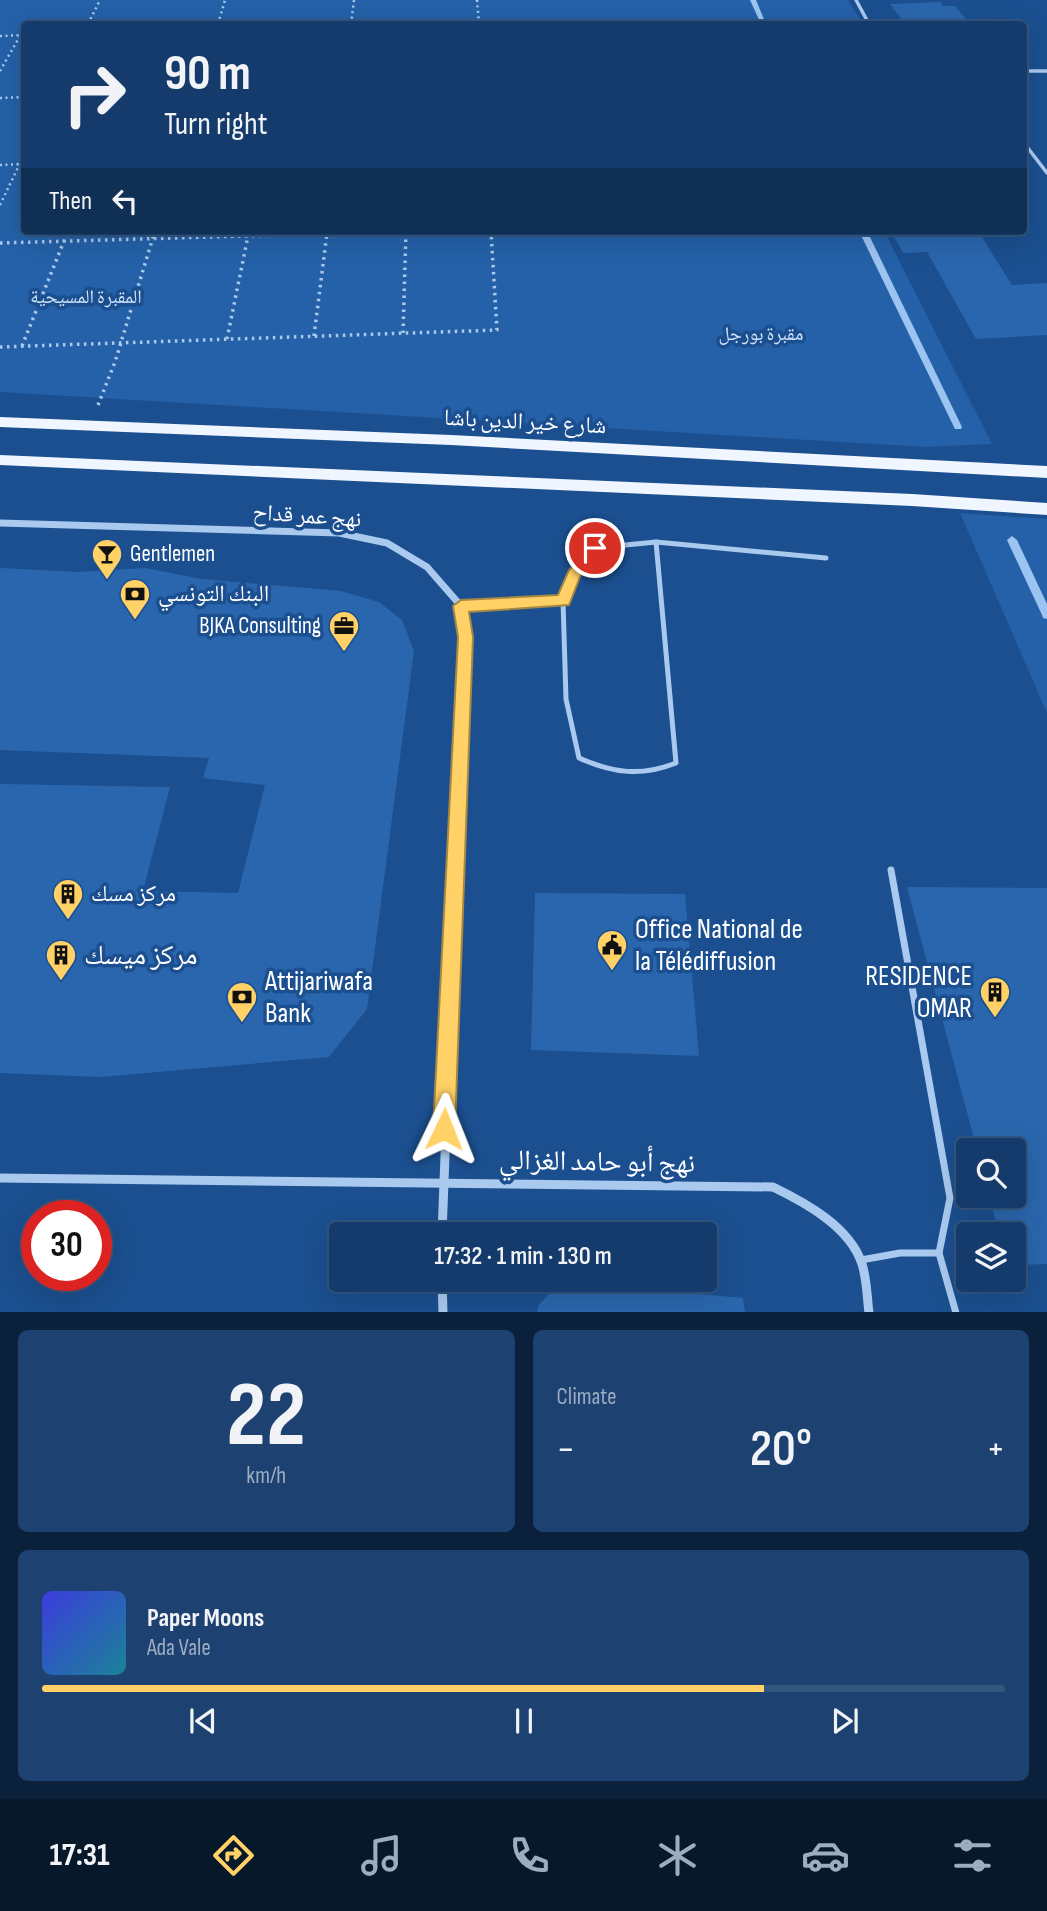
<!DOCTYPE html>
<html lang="en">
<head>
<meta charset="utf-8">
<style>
  body { margin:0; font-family:"Sofia Sans Condensed","Noto Naskh Arabic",sans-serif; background:#1d4271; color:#f1f3f6; height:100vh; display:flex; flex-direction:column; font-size:26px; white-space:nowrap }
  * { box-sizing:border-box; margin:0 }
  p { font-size:23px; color:#9dadc1 }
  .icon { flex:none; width:38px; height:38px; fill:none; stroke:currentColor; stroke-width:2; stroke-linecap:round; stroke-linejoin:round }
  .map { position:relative; height:1312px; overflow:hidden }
  .details { display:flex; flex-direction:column; gap:18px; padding:18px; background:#0b203b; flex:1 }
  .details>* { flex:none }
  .hud { position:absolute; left:21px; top:21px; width:1006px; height:214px; border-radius:7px; box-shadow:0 7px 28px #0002,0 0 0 2px #33557e; background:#143b6b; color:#f1f3f6; overflow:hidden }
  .fabs { position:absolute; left:956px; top:1138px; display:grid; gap:14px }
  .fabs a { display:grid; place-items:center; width:70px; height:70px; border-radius:7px; background:#143b6b; box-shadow:0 7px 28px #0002,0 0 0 2px #33557e; font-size:35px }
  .speed { position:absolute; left:21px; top:1200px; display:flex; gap:14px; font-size:35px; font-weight:700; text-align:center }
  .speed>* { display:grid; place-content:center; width:91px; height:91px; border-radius:50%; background:#143b6b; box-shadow:0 7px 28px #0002,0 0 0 2px #33557e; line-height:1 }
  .speed .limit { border:10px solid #d22; background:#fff; color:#111 }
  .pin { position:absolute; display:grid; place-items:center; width:60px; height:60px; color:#fff; margin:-30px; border:4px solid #fff; border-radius:50%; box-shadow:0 2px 7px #0007 }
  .me { position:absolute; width:77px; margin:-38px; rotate:2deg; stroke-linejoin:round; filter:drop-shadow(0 0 5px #0008) }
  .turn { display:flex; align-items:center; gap:24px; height:147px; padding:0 28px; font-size:32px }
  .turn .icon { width:91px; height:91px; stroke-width:2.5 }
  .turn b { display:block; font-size:49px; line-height:60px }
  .then { display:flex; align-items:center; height:66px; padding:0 28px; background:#0003; gap:14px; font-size:26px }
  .big { font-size:52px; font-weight:600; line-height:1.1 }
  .details .tile { flex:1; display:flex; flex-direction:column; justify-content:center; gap:10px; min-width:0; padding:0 24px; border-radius:10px; background:#1d4271 }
  .details .dial { align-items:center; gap:0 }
  .dial b { font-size:91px; line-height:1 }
  .song { display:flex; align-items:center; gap:21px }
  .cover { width:84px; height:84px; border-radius:10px; background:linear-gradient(135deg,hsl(240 70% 55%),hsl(190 70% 35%)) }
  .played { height:7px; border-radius:4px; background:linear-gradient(90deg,#ffd166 75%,#33557e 75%) }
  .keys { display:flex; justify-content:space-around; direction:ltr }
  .heat { display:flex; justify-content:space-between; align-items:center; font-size:38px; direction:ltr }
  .details .tiles { flex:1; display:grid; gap:18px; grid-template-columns:1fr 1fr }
  .tile:last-child { grid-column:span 2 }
  .trip { position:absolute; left:329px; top:1222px; width:388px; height:70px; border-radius:7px; background:#143b6b; box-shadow:0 7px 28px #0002,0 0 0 2px #33557e; font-weight:600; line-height:70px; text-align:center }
  .menu { display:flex; height:112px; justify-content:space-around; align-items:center; background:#08182b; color:#9dadc1 }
  .menu .icon { width:49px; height:49px }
  .menu .active { color:#ffd166 }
  .menu b { font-size:32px; color:#f1f3f6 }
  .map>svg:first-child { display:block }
  .green { fill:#2461a8 }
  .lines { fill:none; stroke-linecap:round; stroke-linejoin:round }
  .stream { fill:#9cc4f0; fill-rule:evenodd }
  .building { fill:#2a66ad }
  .path-far1 { stroke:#a9c9ee; stroke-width:2.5; stroke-dasharray:2 3.5; stroke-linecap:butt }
  .path { stroke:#a9c9ee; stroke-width:3.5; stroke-dasharray:2.5 4.5; stroke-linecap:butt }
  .service-far2 { stroke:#a9c9ee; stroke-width:3.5 }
  .service-far1 { stroke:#a9c9ee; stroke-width:5 }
  .service { stroke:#a9c9ee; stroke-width:7 }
  .minor-far1 { stroke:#a9c9ee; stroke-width:7 }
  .minor { stroke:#a9c9ee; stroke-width:9 }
  .primary { fill:#f0f6ff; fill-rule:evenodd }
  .route { fill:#ffd166; stroke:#a68842; stroke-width:2 }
  .labels { text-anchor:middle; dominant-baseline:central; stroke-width:7; stroke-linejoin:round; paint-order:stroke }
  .far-park-label { font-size:19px; fill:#cfe3fa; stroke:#1b4f8f }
  .street-label { font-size:23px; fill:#fff; stroke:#1b4f8f }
  .poi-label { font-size:23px; fill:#fff; stroke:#1b4f8f; text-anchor:start }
  .near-poi-label { font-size:28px; fill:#fff; stroke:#1b4f8f; text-anchor:start }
  .near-street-label { font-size:28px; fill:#fff; stroke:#1b4f8f }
</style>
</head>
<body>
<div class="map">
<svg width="1047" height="1313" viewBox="0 0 1047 1313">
  <rect width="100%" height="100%" fill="#1b4f8f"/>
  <!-- green -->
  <g class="green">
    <polygon points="0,0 848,0 863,24 24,24 24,231 884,231 992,444 925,447 0,392"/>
    <polygon points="960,513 1047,519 1047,713"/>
  </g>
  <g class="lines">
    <!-- stream -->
    <g class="stream">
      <polygon points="750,0 756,0 766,24 761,24"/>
      <polygon points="859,231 867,231 962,427 961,429 955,429 954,427"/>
      <polygon points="1012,536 1017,540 1047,604 1047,619 1043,618 1042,615 1007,540"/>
    </g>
  </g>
  <!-- building -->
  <g class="building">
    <polygon points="940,2 943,6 955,6 970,24 905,24 890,4"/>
    <polygon points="544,19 545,24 506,24 505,20"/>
    <polygon points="891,231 978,231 1012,285 1047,283 1047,335 976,339 927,252 903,253"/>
    <polygon points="0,568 79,572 145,568 202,579 341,591 379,602 402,620 414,651 367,1009 329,1057 100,1077 0,1073 0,784 170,787 143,891 238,893 265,785 203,778 209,758 0,750"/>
    <polygon points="907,887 1047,888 1047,1264 1013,1265 1013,1234 999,1234 989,1195 1013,1195 1013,1150 977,1150"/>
    <polygon points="535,893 685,894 699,1056 531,1050"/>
    <polygon points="559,1282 743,1298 745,1313 537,1313 538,1306"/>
  </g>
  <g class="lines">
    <!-- path-far1 -->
    <g class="path-far1">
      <polyline points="477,0 479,24"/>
      <polyline points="88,24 100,0"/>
      <polyline points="218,24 225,0"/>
      <polyline points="351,24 354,0"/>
      <polyline points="0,36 24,35"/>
      <polyline points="0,71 20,36"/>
      <polyline points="0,98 24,97"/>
      <polyline points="0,165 24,164"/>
      <polyline points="0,205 24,155"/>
    </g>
    <!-- path -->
    <g class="path">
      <polyline points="0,243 419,231"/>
      <polyline points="403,333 406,231"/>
      <polyline points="314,336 327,233"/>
      <polyline points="227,339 249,231"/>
      <polyline points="22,346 68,231"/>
      <polyline points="0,347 497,330 491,231"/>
      <polyline points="98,405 115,362 155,231"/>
    </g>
    <!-- service-far2 -->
    <g class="service-far2">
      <polyline points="856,0 869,24"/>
      <polyline points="1024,71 1047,71"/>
      <polyline points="1024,143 1047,173"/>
    </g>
    <!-- service-far1 -->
    <g class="service-far1">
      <path d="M563 601 566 699 579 758C613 773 641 777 676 763L656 542"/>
      <polyline points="461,606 563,601 574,574 595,548 656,542 826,558"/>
    </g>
    <!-- service -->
    <g class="service">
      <polyline points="939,1253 956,1313"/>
      <polyline points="861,1260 900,1253 939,1253 950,1198 891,870"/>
    </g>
    <!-- minor-far1 -->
    <polyline class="minor-far1" points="0,523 339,533 387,543 427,567 461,606 465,637 457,844"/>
    <!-- minor -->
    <g class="minor">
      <path d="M0 1178 773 1187C806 1203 850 1227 862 1264 867 1280 867 1297 869 1313"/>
      <polyline points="442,1234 457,843"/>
      <polyline points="442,1279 443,1313"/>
    </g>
    <!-- primary -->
    <g class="primary">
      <polygon points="0,417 451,435 1047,466 1047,478 451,445 0,427"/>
      <polygon points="0,455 912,494 1047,503 1047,515 912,506 0,465"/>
    </g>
  </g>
  <!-- route -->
  <polygon class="route" points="595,543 603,548 580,577 569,605 469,612 473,637 455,1129 452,1137 444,1140 436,1137 433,1129 458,637 453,606 461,600 558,595 569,570 590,544"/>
  <!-- icons -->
  <defs>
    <g id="bar-pin" transform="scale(1.575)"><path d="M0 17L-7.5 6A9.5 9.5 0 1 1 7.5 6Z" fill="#ffd166" stroke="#1b4f8f"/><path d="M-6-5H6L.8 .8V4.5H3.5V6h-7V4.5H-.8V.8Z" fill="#111"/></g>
    <g id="bank-pin" transform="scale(1.575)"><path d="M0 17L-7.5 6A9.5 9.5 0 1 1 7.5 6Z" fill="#ffd166" stroke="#1b4f8f"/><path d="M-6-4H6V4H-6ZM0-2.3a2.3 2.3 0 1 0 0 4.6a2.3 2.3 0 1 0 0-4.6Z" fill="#111"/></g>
    <g id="office-pin" transform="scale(1.575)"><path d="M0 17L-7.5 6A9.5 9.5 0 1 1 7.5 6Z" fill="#ffd166" stroke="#1b4f8f"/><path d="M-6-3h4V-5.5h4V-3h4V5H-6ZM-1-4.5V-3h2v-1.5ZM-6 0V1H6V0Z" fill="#111"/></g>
    <g id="building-pin" transform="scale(1.575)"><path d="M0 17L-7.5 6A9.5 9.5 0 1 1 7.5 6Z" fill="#ffd166" stroke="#1b4f8f"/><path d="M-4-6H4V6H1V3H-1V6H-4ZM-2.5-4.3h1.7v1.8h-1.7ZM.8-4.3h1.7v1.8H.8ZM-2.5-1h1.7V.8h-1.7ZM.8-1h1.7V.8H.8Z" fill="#111"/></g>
    <g id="civic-pin" transform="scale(1.575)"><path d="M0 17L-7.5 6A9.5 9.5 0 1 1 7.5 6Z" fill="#ffd166" stroke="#1b4f8f"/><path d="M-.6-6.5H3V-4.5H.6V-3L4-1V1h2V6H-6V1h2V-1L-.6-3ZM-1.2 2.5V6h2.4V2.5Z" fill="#111"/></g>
  </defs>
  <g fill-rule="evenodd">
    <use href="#bar-pin" x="107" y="554"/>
    <use href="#bank-pin" x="135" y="594"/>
    <use href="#office-pin" x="344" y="626"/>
    <use href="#building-pin" x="68" y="894"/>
    <use href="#civic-pin" x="612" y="945"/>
    <use href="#building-pin" x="61" y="955"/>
    <use href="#building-pin" x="995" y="992"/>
    <use href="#bank-pin" x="242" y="997"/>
  </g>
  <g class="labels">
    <!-- far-park labels -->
    <g class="far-park-label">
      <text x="86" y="297">المقبرة المسيحية</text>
      <text x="761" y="334">مقبرة بورجل</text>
    </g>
    <!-- street labels -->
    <g class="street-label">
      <text transform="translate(525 422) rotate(3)">شارع خير الدين باشا</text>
      <text transform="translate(307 516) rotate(4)">نهج عمر قداح</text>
    </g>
    <!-- poi labels -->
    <g class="poi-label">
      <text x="130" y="554">Gentlemen</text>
      <text x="158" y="594">البنك التونسي</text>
      <text x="321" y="626" text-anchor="end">BJKA Consulting</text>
      <text x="91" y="894">مركز مسك</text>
    </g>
    <!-- near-poi labels -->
    <g class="near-poi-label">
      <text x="635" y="929">Office National de<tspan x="635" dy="32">la Télédiffusion</tspan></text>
      <text x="84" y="955">مركز ميسك</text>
      <text x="972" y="976" text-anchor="end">RESIDENCE<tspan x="972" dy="32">OMAR</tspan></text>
      <text x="265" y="981">Attijariwafa<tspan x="265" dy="32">Bank</tspan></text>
    </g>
    <!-- near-street labels -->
    <g class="near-street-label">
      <text transform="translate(597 1162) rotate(1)">نهج أبو حامد الغزالي</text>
    </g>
  </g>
</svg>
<div class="fabs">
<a><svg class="icon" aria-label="search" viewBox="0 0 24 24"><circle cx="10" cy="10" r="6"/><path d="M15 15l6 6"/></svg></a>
<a><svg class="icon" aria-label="layers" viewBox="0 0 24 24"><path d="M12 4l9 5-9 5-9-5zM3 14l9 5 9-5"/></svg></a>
</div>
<div class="speed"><div class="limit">30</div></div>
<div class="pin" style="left:595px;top:548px;background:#d93025"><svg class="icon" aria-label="arrive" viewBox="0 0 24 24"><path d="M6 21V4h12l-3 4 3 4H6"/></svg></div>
<svg class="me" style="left:444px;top:1129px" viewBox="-20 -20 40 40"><path d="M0-17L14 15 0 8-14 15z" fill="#ffd166" stroke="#fff" stroke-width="4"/></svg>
<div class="trip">17:32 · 1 min · 130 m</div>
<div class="hud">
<div class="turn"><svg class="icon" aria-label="right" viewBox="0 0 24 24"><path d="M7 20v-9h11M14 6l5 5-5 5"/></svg><div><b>90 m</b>Turn right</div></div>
<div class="then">Then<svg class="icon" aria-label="left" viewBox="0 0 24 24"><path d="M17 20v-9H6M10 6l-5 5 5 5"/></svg></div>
</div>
</div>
<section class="details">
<div class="tiles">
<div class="tile dial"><b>22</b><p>km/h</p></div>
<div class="tile"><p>Climate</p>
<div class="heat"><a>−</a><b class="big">20°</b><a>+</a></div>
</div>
<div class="tile">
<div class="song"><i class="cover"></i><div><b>Paper Moons</b><p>Ada Vale</p></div></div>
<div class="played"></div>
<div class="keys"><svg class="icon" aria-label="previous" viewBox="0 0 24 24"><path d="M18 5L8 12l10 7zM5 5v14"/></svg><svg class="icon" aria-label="pause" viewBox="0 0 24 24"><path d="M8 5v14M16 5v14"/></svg><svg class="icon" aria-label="next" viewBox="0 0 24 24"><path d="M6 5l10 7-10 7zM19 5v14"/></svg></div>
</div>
</div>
</section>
<nav class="menu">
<b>17:31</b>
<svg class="icon active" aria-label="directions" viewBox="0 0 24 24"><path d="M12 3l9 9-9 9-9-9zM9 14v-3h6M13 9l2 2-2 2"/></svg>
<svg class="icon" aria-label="music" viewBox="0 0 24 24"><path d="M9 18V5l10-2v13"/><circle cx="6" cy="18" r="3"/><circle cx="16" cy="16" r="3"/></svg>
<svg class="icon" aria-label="phone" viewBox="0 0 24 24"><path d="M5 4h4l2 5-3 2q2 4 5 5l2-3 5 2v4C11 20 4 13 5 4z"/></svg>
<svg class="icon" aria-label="climate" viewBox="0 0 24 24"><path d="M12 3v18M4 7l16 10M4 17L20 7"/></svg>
<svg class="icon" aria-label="car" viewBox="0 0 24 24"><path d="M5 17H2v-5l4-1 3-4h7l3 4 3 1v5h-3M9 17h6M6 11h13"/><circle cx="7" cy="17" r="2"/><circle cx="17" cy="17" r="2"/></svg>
<svg class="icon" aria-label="filters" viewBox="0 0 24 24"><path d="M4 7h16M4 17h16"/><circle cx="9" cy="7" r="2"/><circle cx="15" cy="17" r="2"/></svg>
</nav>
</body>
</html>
